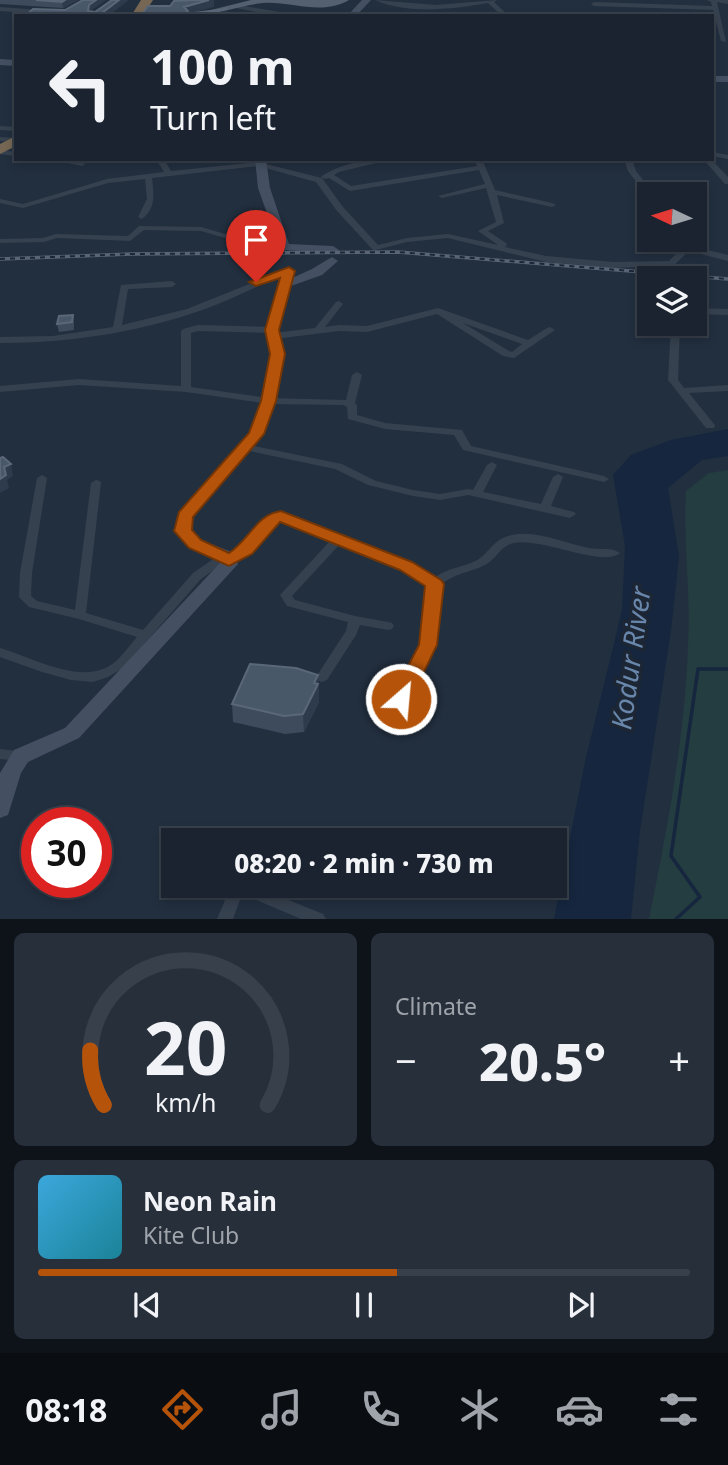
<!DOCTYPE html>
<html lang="en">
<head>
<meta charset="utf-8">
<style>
  body { margin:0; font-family:"Noto Sans",sans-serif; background:#272f3b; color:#f1f3f6; height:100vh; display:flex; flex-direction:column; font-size:26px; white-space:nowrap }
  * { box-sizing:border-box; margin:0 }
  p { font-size:23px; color:#9fa4aa }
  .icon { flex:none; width:38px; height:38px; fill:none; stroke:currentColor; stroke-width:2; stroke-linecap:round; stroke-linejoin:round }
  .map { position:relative; height:919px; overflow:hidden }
  .details { display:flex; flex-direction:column; gap:14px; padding:14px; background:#0e131a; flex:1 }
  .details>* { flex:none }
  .hud { position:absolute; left:14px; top:14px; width:700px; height:147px; border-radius:0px; box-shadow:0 4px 10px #0003,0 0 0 2px #38404b; background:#1a232f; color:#f1f3f6; overflow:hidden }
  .needle { width:46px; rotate:274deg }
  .fabs { position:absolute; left:637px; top:182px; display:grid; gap:14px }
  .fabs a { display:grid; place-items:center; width:70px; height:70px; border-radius:0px; background:#1a232f; box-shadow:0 4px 10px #0003,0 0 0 2px #38404b; font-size:35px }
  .speed { position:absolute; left:21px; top:807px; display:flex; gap:14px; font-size:35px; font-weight:700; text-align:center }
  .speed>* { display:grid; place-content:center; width:91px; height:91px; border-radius:50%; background:#1a232f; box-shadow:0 4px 10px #0003,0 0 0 2px #38404b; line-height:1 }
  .speed .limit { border:10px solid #d22; background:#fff; color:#111 }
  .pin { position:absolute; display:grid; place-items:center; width:60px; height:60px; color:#fff; margin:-72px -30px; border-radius:50% 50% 50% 0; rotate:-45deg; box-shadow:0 0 7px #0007 }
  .pin .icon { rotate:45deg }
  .me { position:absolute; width:77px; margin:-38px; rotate:27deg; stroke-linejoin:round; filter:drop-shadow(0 0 5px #0008) }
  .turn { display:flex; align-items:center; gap:24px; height:147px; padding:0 21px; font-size:32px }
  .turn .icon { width:91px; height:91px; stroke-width:2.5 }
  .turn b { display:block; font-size:49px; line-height:60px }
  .big { font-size:52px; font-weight:800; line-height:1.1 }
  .details .tile { flex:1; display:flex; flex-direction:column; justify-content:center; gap:10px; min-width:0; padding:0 24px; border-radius:10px; background:#272f3b }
  .details .dial { align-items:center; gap:0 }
  .dial svg { height:182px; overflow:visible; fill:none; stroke:#38404b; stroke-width:7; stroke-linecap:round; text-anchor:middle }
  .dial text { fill:#f1f3f6; stroke:none }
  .song { display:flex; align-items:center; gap:21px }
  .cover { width:84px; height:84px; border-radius:10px; background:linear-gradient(135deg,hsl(200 70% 55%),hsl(190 70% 35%)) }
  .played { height:7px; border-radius:4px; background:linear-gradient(90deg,#b45309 55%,#38404b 55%) }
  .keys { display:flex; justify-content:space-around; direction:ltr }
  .heat { display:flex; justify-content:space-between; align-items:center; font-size:38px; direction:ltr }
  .details .tiles { flex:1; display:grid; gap:14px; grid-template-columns:1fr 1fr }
  .tile:last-child { grid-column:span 2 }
  .trip { position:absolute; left:161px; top:828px; width:406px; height:70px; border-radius:0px; background:#1a232f; box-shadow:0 4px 10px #0003,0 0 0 2px #38404b; font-weight:800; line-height:70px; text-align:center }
  .tabs { display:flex; height:112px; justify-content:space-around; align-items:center; background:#0a0e13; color:#9fa4aa }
  .tabs .icon { width:49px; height:49px }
  .tabs .selected { color:#b45309 }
  .tabs b { font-size:32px; color:#f1f3f6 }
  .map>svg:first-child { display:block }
  .green { fill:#243d40 }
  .water { fill:#15263e }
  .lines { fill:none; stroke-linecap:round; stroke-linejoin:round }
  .stream { stroke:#15263e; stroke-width:3.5 }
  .street { fill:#36414f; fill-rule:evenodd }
  .secondary { fill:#445062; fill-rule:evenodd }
  .primary { fill:#54606f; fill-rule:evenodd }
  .highway { fill:#756753; fill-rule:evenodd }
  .rail-casing { stroke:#586576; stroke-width:3.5 }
  .rail { stroke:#1c2634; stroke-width:2; stroke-dasharray:5; stroke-linecap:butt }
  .wall { fill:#3d4b5d }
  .shaded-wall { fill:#2d3b4c }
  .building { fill:#495869; stroke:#5a6778; stroke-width:2 }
  .route { fill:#b45309; stroke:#753606; stroke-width:2 }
  .labels { text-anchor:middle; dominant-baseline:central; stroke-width:7; stroke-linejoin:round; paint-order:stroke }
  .near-water-label { font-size:28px; font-style:italic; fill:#6987ab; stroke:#1c2634 }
</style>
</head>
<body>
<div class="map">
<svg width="728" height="919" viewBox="0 0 728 919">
  <rect width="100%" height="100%" fill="#222f3f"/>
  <!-- green -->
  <path class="green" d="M728 470V919H649C667 829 685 738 688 645 691 594 683 543 686 491L709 473Z"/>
  <!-- water -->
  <polygon class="water" points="728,429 728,456 702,460 668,488 679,556 671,631 640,831 631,919 554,919 585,762 622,610 625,546 613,475 631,455 671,440"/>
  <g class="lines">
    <!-- stream -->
    <polyline class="stream" points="676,919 700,897 671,856 698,669 728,669"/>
    <!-- street -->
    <g class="street">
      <path d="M375 0 436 5 497 0 494 2 509 16H502L488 3C453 9 409 15 375 0Z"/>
      <polygon points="707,0 728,0 728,4 717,2 726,42 721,41 713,10 594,6 591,4 594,2 712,6 711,2"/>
      <polygon points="238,5 280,12 283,14 313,14 316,16 277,16 236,8 235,7"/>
      <polygon points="0,7 43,10 46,12 43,14 0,11"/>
      <polygon points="0,126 16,127 16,131 0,130"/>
      <polygon points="0,137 16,138 16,142 0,141"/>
      <polygon points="0,150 16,152 16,156 0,154"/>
      <polygon points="712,152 728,155 728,159 712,156"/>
      <polygon points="48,159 67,159 86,164 82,166"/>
      <path d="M156 159H164L171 171 258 162 322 178 343 207 378 245 407 238 448 234 498 245 478 231 496 222 486 188 442 198 438 196 485 184 479 170 350 191 329 178 325 179 321 177C339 163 370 159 393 159L339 172 334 175 351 186 477 166 474 159H482L495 190 552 203 556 205 552 207 497 195 504 223 488 231 506 243 507 245 505 247 546 256 613 262 669 261 683 247 682 240H690L691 246 728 255V261L689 251 670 269V278H662V268L663 266 613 268 546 262 448 238 407 242 376 250H373L337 211 316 182 258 166 152 178C154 195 156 208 142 219L138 217 147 199 145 179 108 183 23 208 0 203V199L23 204 107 179 164 172Z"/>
      <polygon points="624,159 632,159 636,171 654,194 647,196 628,171"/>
      <polygon points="703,159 711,159 728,177 728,184 725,184"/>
      <polygon points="139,226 201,227 263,245 284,245 288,247 284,249 263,249 201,231 144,230 130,241 57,238 44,242 0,243 0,239 43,238 56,234 128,236"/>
      <path d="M289 268 293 271 288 286H282L281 284 283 276C261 284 240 295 218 304 149 331 74 343 0 343V337L53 336 113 327 121 285 172 281 176 284 172 287 128 289 122 325 187 309Z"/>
      <path d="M339 301 343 304 325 327 339 325 367 326 438 308 528 340 547 328 550 327 555 330 514 358 503 356 437 314 367 332 339 331 274 339 269 336 274 333 315 328 336 302ZM463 323 522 344 512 352 509 351Z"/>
      <polygon points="695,308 728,309 728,315 695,314"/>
      <polygon points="671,324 680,324 678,380 684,388 728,385 728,391 689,393 714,424 715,426 714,428 706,428 668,380"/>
      <polygon points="198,325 272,327 277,330 272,333 198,331 191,333 191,387 269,398 346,400 352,375 357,372 362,375 355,403 357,405 357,415 385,423 462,430 471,446 604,476 609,479 604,482 463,450 454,435 385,429 348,419 347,407 343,405 269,404 186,392 79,385 0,392 0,386 79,379 181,386 181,331 183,329"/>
      <polygon points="244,444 342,464 376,481 413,490 440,494 468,489 473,490 487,465 492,462 497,465 483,492 541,504 553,477 558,474 563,477 551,506 574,512 576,514 570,518 468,495 440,500 413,496 368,485 335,469 240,449 239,447"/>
      <path d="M42 475 47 478 32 573 31 596 37 601 75 610 91 483 96 480 100 481 101 483 86 613 143 630 193 573 222 553 226 552 231 554C252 542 255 520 278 512L410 563 434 578C448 567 464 568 479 559 488 553 493 542 503 538 530 526 562 543 589 548 599 550 612 547 620 553 602 568 542 537 514 543 501 545 496 560 485 565 469 573 454 573 441 585L434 645 406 702 401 704 396 702 394 699 422 645 429 586 402 569 340 544 292 596 295 600 355 616 388 622 392 623 394 626 392 629 388 630 360 625 356 635 327 680 322 682 317 680 316 677 346 631 348 622 287 606 280 595 330 541 278 520 272 524 250 553 233 563 225 562 201 579 123 668 108 677 93 682 71 680 42 672 0 657V648C32 657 84 688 115 662 123 655 130 645 137 637L79 619 29 607 19 597 20 573 37 478Z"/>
      <polygon points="0,749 26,752 28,756 26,760 21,761 0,759"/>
      <polygon points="231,886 254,886 323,914 326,919 301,919 242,894 233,919 217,919"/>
    </g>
    <!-- secondary -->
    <g class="secondary">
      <polygon points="362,0 371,0 356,16 347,16"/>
      <polygon points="0,59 16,60 16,66 0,65"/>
      <rect x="712" y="76" width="16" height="6"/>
      <polygon points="255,159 266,159 270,188 289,244 333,246 339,250 337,253 280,250 258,188"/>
      <polygon points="332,257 338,261 322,275 291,286 279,330 285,354 276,401 264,434 193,517 192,530 201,540 232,552 238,564 79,738 28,762 21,773 8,815 0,818 0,773 14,750 65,728 220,563 219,560 189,548 175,531 177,516 249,433 262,401 271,354 265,330 279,284 312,269"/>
    </g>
    <!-- primary -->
    <path class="primary" d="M251 0H349C323 16 290 1 263 3 237 6 214 16 187 16Z"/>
    <!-- highway -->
    <g class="highway">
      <polygon points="141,0 153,0 143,16 131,16"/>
      <polygon points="16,136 16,146 0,154 0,144"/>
    </g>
    <!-- rail casing -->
    <g class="rail-casing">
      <polyline id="rail" points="0,259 132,254 398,252 728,279"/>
    </g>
    <!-- rail -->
    <use href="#rail" class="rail"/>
  </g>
  <!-- wall -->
  <g class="wall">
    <polygon points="0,0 78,0 63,8 0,4"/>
    <polygon points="73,315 74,323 74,330 59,332 57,324"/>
    <polygon points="318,675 319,702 304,732 285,734 233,722 232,704"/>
  </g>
  <!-- shaded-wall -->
  <g class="shaded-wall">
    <polygon points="65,0 78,0 63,8 62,2"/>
    <polygon points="96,0 106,0 89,12 88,11 89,5"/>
    <polygon points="119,0 129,0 108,16 98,16"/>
    <polygon points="209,0 214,0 214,7 188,14 188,16 181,16 184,7"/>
    <polygon points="227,9 227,14 222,16 198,16"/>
    <polygon points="11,464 13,476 7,480 9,488 0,493 0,479 4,467"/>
    <polygon points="318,675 319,702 304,732 303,714 314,683"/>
  </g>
  <!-- building -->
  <g class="building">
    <polygon points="36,0 65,0 62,2"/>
    <polygon points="83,0 96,0 89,5 88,11 95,12 112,0 119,0 98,16 25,16 33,9 65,10"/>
    <polygon points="191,0 209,0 184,7 188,11 181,16 141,16 148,6 170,6 174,1"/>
    <polygon points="227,9 198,16 194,13"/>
    <polygon points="73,315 72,322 57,324 59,316"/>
    <polygon points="3,457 11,464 4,467 6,475 0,479 0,458"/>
    <polygon points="250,664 296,668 318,675 314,683 318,684 303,714 284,716 232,704"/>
  </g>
  <!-- route -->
  <path class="route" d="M289 267 295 271 279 330 285 354 276 401 264 434 193 517 192 530 201 540 229 553C249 540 257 514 281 511L412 562 441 580 444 584 437 645 408 705 401 707 391 699 419 645 425 586 400 570 280 522 252 554 229 566 189 548 174 531 179 512 249 433 261 401 270 354 265 330 280 278 256 286 249 282Z"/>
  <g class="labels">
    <!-- near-water labels -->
    <g class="near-water-label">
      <text transform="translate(630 658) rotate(-82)">Kodur River</text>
    </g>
  </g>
</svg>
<div class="fabs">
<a><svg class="needle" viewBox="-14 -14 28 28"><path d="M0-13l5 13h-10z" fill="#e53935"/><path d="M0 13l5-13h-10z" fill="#9fa4aa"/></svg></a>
<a><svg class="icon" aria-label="layers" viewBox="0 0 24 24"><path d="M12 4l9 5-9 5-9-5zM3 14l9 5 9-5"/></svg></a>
</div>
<div class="speed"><div class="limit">30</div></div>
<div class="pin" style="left:256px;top:282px;background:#d93025"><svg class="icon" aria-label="arrive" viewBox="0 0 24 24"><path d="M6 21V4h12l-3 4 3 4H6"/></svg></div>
<svg class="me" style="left:401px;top:699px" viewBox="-20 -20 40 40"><circle r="17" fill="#b45309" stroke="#fff" stroke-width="3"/><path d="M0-11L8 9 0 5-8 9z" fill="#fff"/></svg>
<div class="trip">08:20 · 2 min · 730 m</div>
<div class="hud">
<div class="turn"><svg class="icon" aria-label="left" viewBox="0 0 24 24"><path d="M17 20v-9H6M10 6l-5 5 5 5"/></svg><div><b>100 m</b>Turn left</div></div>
</div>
</div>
<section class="details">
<div class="tiles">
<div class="tile dial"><svg viewBox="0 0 100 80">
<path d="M14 69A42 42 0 1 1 86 69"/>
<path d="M14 69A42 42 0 0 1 8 45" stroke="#b45309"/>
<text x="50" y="56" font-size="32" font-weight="700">20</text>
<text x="50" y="72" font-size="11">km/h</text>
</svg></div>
<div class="tile"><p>Climate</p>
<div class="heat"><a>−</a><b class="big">20.5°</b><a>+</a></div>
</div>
<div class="tile">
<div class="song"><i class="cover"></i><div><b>Neon Rain</b><p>Kite Club</p></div></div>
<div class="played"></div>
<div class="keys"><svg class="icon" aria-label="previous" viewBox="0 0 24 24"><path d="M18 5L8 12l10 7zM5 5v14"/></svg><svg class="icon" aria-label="pause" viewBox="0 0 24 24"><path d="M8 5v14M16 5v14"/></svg><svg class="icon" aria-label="next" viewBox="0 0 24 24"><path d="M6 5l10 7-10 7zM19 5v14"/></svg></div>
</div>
</div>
</section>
<nav class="tabs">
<b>08:18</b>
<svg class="icon selected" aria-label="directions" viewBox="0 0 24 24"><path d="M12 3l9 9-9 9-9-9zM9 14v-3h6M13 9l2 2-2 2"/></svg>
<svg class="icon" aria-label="music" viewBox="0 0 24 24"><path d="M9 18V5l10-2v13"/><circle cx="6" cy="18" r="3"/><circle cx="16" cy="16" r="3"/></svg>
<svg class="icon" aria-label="phone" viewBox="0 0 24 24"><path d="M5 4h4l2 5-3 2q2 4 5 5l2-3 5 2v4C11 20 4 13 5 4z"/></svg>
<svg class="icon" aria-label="climate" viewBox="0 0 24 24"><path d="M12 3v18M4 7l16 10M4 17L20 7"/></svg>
<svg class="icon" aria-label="car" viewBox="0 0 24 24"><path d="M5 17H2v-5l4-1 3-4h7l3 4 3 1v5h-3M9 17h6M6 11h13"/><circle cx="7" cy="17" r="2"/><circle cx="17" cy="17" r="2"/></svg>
<svg class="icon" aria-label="filters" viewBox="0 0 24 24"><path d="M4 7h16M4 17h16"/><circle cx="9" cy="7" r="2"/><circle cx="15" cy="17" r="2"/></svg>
</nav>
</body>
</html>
